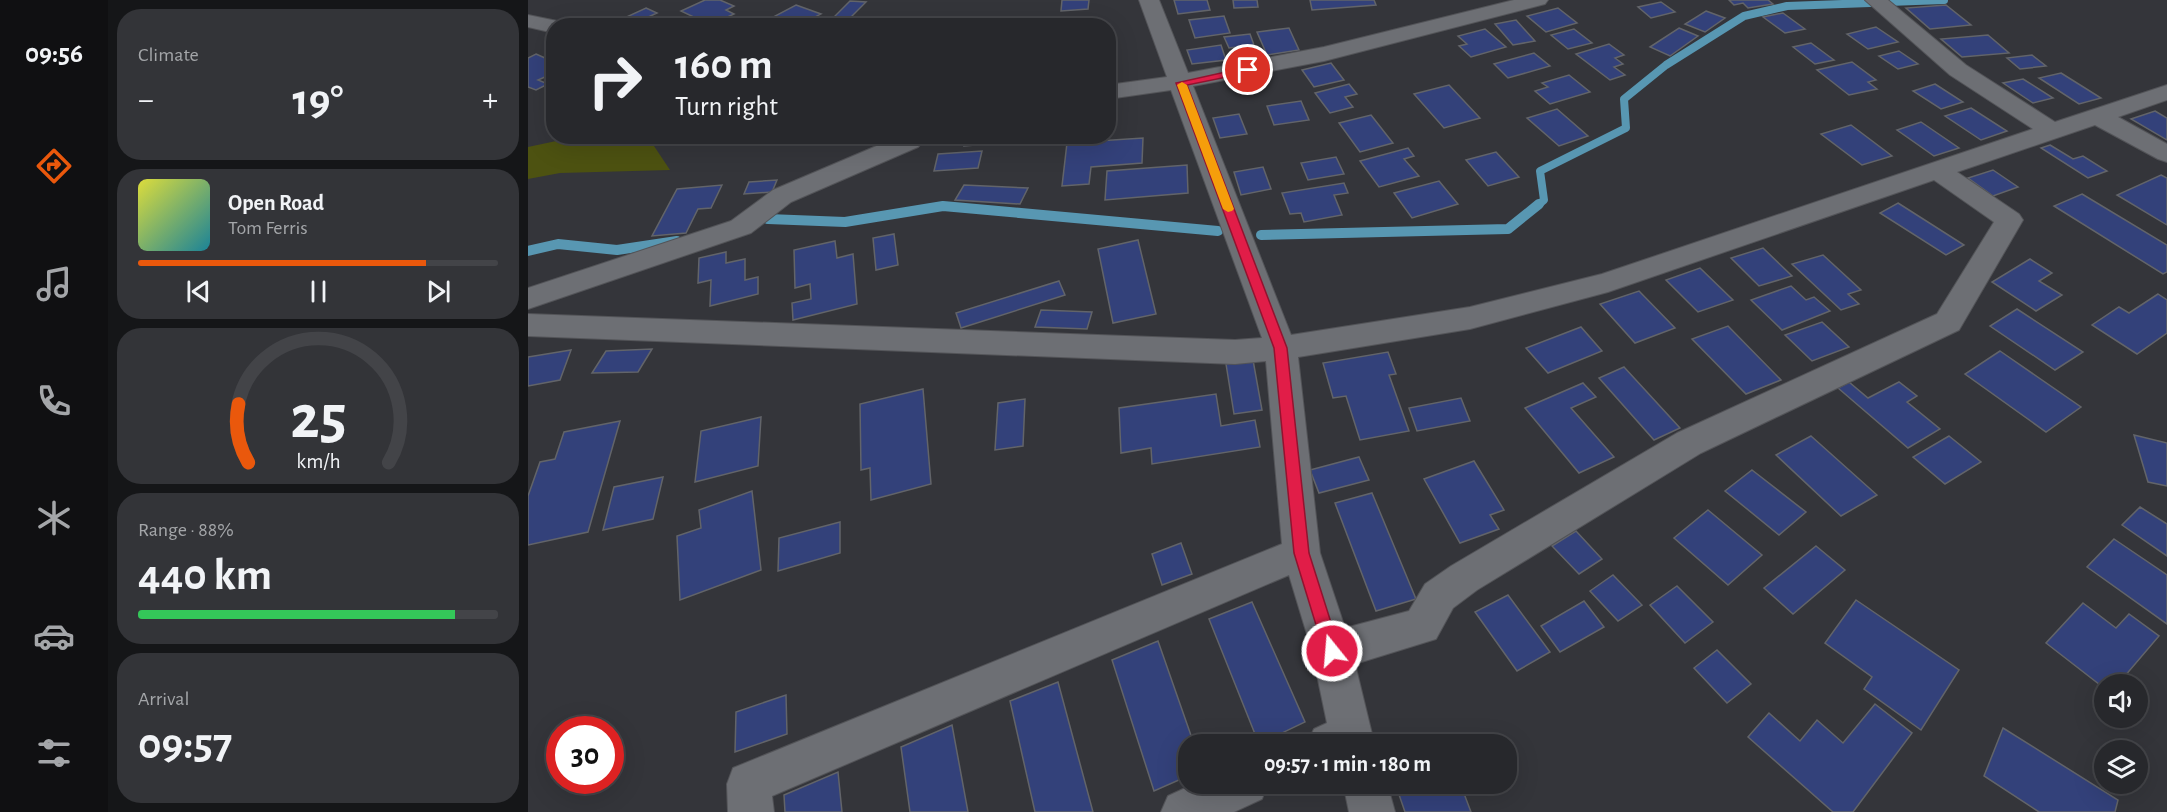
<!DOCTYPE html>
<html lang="en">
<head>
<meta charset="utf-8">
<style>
  body { margin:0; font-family:"Alegreya Sans",sans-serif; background:#333438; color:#f1f3f6; height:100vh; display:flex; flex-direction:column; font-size:22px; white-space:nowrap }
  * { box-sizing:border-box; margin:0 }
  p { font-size:20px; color:#a4a6a9 }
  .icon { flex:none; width:33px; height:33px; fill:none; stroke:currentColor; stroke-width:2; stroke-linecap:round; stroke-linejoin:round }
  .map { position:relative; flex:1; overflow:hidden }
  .side { display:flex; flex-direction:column; gap:9px; padding:9px; background:#151618; width:420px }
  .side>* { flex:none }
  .top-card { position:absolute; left:18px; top:18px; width:570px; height:126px; border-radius:24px; box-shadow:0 6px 24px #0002,0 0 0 2px #434448; background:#27282c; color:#f1f3f6; overflow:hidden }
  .fabs { position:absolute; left:1566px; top:674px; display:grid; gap:12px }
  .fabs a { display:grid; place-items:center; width:54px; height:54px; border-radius:50%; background:#27282c; box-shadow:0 6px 24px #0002,0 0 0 2px #434448; font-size:30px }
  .speed { position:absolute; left:18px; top:716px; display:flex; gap:12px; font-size:30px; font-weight:700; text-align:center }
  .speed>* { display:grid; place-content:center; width:78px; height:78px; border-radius:50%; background:#27282c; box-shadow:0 6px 24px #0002,0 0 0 2px #434448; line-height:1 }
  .speed .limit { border:9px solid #d22; background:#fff; color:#111 }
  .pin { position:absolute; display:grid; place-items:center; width:51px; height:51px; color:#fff; margin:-26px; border:3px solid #fff; border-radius:50%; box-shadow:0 2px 6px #0007 }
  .me { position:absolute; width:66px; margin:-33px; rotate:343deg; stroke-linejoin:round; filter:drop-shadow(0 0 4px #0008) }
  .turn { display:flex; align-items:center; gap:21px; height:126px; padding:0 30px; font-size:27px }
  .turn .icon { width:78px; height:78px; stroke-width:2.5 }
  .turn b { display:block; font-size:42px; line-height:51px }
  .big { font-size:45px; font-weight:700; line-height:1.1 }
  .side .tile { flex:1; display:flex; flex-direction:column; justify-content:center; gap:9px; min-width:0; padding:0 21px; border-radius:24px; background:#333438 }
  .side .dial { align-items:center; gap:0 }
  .dial svg { height:156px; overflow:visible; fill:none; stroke:#434448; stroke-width:7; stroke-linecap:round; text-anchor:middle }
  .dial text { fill:#f1f3f6; stroke:none }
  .song { display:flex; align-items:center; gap:18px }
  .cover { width:72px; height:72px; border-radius:9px; background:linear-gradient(135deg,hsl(60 70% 55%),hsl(190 70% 35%)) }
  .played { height:6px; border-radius:3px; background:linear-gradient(90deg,#ea580c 80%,#434448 80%) }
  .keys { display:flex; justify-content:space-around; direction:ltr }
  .heat { display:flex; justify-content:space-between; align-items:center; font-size:33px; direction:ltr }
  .charge { height:9px; border-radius:4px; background:linear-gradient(90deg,#34c759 88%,#434448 0) }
  .trip { position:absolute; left:650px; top:734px; width:339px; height:60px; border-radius:24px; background:#27282c; box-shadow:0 6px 24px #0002,0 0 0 2px #434448; font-weight:700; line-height:60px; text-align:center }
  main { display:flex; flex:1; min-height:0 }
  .dock { display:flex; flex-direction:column; width:108px; justify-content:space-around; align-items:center; background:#101012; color:#a4a6a9 }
  .dock .icon { width:42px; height:42px }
  .dock .current { color:#ea580c }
  .dock b { font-size:27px; color:#f1f3f6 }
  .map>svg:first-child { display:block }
  .green { fill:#4d5211 }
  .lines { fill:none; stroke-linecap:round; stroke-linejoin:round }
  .stream-far1 { stroke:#5897b2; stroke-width:8 }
  .stream { stroke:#5897b2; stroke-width:10 }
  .building { fill:#33417a; stroke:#626469; stroke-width:1.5 }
  .minor-casing { stroke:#535458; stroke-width:2 }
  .minor { fill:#6d6f74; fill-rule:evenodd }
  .route { fill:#e11d48; stroke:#92132f; stroke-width:1.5 }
  .slow { fill:#f59e0b }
</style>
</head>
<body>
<main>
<nav class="dock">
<b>09:56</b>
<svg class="icon current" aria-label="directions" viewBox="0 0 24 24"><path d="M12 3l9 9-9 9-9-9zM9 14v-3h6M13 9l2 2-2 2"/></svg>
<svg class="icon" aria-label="music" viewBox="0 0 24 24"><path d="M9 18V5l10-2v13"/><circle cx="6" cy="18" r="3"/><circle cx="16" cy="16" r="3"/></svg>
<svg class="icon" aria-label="phone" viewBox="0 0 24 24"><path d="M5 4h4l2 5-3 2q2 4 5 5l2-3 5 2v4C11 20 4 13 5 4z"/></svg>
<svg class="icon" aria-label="climate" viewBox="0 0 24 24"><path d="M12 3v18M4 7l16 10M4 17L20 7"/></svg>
<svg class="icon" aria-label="car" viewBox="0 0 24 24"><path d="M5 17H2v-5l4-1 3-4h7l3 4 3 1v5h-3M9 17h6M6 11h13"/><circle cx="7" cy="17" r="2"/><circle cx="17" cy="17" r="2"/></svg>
<svg class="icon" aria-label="filters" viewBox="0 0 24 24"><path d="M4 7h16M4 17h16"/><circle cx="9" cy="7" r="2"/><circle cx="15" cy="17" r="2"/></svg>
</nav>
<section class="side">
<div class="tile"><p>Climate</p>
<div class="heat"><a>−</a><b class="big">19°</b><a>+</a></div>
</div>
<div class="tile">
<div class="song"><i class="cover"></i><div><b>Open Road</b><p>Tom Ferris</p></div></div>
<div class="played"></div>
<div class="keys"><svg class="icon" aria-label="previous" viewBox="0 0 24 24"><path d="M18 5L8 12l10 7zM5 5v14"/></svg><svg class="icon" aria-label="pause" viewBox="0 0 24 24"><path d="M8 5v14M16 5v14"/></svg><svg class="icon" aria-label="next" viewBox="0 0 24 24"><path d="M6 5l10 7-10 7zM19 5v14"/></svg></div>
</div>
<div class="tile dial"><svg viewBox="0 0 100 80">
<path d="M14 69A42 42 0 1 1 86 69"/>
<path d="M14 69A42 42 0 0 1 9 39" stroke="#ea580c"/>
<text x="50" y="56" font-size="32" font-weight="700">25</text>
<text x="50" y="72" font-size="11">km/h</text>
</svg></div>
<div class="tile"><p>Range · 88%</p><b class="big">440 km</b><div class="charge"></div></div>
<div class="tile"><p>Arrival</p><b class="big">09:57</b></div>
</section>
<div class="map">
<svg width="1639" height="812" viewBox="0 0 1639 812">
  <rect width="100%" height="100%" fill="#34353a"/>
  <!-- green -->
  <polygon class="green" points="47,137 62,137 126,146 142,170 32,173 0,179 0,147"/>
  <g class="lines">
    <!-- stream-far1 -->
    <g class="stream-far1">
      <polyline points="1360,2 1416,0"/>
      <polyline points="1009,206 1016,200 1012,171 1098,128 1096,99 1138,65 1216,16 1259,6 1342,3"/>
    </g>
    <!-- stream -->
    <g class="stream">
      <polyline points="240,219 317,222 415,206 690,231"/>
      <polyline points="733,235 980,229 1011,204"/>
      <polyline points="0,251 30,244 89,250 149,241"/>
    </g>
  </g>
  <!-- building -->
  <g class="building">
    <polygon points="177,0 192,0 206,6 198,10 206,14 191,21 183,17 174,21 153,11"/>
    <polygon points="534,0 561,0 560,9 533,11"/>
    <polygon points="646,0 679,0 682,10 650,14"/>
    <polygon points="705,0 729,0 730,7 706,8"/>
    <polygon points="782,0 846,0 848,5 784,10"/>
    <polygon points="1201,0 1240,0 1245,4 1220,8 1215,3 1206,5"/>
    <polygon points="322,1 338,2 320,20 304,19"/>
    <polygon points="1133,2 1147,12 1123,18 1110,7"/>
    <polygon points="268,5 293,14 272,25 247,16"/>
    <polygon points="1418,5 1443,25 1402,29 1378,8"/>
    <polygon points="118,8 129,13 103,25 92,20"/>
    <polygon points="1030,8 1049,23 1018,32 999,16"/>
    <polygon points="1178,11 1197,18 1177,32 1157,24"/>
    <polygon points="1255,13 1277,29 1257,33 1235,17"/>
    <polygon points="696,16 702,33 667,38 661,20"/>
    <polygon points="139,17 156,26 120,26"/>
    <polygon points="988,20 1007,41 985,45 967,24"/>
    <polygon points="352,21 384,23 382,26 349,26"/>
    <polygon points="1348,27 1370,42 1340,49 1319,34"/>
    <polygon points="761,28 771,50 739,55 729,32"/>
    <polygon points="1151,28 1170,36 1142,56 1122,47"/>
    <polygon points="957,29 978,47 943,57 931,46 939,44 930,36"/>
    <polygon points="1046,29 1064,43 1040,49 1023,35"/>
    <polygon points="722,34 726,45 701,48 696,37"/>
    <polygon points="1460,35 1481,53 1434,57 1413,39"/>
    <polygon points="1283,43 1306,60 1287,64 1265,47"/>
    <polygon points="1081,44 1096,55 1087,58 1095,64 1086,67 1097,75 1082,80 1048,54"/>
    <polygon points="693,45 698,60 664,64 659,50"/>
    <polygon points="1371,51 1390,64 1370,69 1351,56"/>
    <polygon points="1006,53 1022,66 980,78 966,64"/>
    <polygon points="8,54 26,62 26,73 10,80 20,84 8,90 0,87 0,58"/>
    <polygon points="1504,55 1518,66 1492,69 1479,58"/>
    <polygon points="1324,62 1348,80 1340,82 1349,89 1321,95 1289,70"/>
    <polygon points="803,63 816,80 786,87 774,70"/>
    <polygon points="1533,73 1573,98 1551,104 1511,78"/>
    <polygon points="1041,75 1062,92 1022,104 1007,91 1020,87 1014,83"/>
    <polygon points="1495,79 1525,98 1505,103 1475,83"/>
    <polygon points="821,84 829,94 817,97 825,107 802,113 787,93"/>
    <polygon points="1407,84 1435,102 1413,109 1385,91"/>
    <polygon points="921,85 952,118 916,128 886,94"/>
    <polygon points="773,101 781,120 746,125 739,106"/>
    <polygon points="1443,108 1479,131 1453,140 1417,116"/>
    <polygon points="1029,109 1060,136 1031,146 999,118"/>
    <polygon points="1627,111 1639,118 1639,140 1603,119"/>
    <polygon points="711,114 719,134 692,138 685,118"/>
    <polygon points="843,115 865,143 832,152 811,123"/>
    <polygon points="1393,122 1431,148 1406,156 1369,130"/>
    <polygon points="1323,125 1364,156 1334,165 1293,134"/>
    <polygon points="329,136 359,136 341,145"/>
    <polygon points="438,136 462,136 460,144 436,146"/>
    <polygon points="470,136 510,136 509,141 468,144"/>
    <polygon points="615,138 614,163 563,167 561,184 534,186 539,143"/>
    <polygon points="1522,145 1545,159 1555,156 1579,171 1560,178 1513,148"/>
    <polygon points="880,148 886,156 876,159 891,176 851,187 832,161"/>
    <polygon points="454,151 450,168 406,171 410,154"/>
    <polygon points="968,152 991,177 960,186 938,160"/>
    <polygon points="808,157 816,174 780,180 773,163"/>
    <polygon points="659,165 660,193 577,200 579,171"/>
    <polygon points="735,167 743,189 713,195 706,172"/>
    <polygon points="1465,170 1490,187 1465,196 1440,178"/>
    <polygon points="1633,175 1639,178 1639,225 1589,195"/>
    <polygon points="249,180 244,192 216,194 221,182"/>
    <polygon points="911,181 930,204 884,218 866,193"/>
    <polygon points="816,183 820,193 806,195 814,215 776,222 773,213 762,214 754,193"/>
    <polygon points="194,185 183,208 170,209 158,233 124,236 149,189"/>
    <polygon points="436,185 500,188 492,204 427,200"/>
    <polygon points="1554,194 1639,245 1639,272 1635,274 1526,206"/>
    <polygon points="1370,203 1436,245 1418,255 1352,213"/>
    <polygon points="366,234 370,265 348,270 345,238"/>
    <polygon points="610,240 628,314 585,323 570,249"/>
    <polygon points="307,241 309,258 325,254 329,304 265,320 264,303 283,299 282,284 267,288 266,250"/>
    <polygon points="1235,248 1264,276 1231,286 1203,258"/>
    <polygon points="198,252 198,263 217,259 217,280 230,277 230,294 182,306 183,280 170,283 171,258"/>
    <polygon points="1295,255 1333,290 1320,294 1331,304 1313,310 1264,264"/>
    <polygon points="1502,259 1524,273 1511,281 1534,295 1508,311 1464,282"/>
    <polygon points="1172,268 1205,300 1170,312 1138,280"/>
    <polygon points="531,281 537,295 433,328 428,313"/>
    <polygon points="1263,286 1278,300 1286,297 1302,311 1254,330 1223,300"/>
    <polygon points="1111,291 1147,328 1107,343 1072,304"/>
    <polygon points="1630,294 1639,300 1639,333 1609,354 1564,325 1591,307 1601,313"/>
    <polygon points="1489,309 1555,352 1527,370 1462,326"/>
    <polygon points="513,310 564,312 559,329 507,327"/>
    <polygon points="1294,322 1321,347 1284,361 1257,335"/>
    <polygon points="1200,326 1253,380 1218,394 1164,339"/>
    <polygon points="1053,327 1074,351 1020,373 998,348"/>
    <polygon points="124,349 110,372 64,373 78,351"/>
    <polygon points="43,350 32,380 0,386 0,357"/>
    <polygon points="1472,351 1553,407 1518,432 1437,374"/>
    <polygon points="860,352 868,374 861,375 881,431 832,440 818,396 805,398 795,363"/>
    <polygon points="725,360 734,410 706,414 698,364"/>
    <polygon points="1096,367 1152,428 1126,440 1071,378"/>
    <polygon points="1321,382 1340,398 1371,382 1389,396 1379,402 1412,429 1380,448 1310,388"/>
    <polygon points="1055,383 1068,397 1043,408 1086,457 1051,473 997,408"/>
    <polygon points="395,389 403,484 343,500 342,468 333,470 332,404"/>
    <polygon points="688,394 693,426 727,420 732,447 624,464 623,448 593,453 591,408"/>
    <polygon points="933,398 942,421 889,431 881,408"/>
    <polygon points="497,399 495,446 467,450 470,403"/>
    <polygon points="233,417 230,466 167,482 173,431"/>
    <polygon points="92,421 60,532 0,545 0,496 12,462 27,459 36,432"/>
    <polygon points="1606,435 1639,443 1639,486 1620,482"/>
    <polygon points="1283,436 1349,495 1313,516 1248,455"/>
    <polygon points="1421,436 1453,462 1417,484 1385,457"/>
    <polygon points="831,457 841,480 791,493 782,470"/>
    <polygon points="946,461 976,510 962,515 971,529 932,543 896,479"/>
    <polygon points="1224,470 1278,512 1251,535 1197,491"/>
    <polygon points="135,477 125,519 75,530 86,487"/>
    <polygon points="224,491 233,570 152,600 149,536 173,528 171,510"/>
    <polygon points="844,493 888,599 848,611 807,503"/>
    <polygon points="1612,507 1639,524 1639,556 1594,525"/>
    <polygon points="1180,510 1234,555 1200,585 1146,538"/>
    <polygon points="312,522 312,553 250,571 251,538"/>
    <polygon points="1048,531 1074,559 1051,574 1024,546"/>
    <polygon points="1586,539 1639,575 1639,624 1559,567"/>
    <polygon points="653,543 664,574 634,585 624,554"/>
    <polygon points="1288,546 1317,570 1265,614 1236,588"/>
    <polygon points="1085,575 1114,605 1090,621 1062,591"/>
    <polygon points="1149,586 1185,622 1157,643 1122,605"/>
    <polygon points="980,595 1022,652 989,671 947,612"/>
    <polygon points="1328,600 1431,670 1393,730 1336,689 1344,677 1297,643"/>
    <polygon points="1056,601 1076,627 1032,652 1013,626"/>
    <polygon points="724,602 777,722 731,744 681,619"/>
    <polygon points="1555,603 1588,628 1601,614 1631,636 1590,684 1576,684 1576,688 1518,643"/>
    <polygon points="630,641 666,744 660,744 660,776 626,791 584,660"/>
    <polygon points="1189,650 1223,684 1199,703 1166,668"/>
    <polygon points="530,682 565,812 507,812 482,701"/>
    <polygon points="258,695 259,734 207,752 208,712"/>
    <polygon points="1347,704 1384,733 1325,812 1305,812 1220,737 1241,713 1272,741 1289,720 1315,743"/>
    <polygon points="424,725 440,812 382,812 373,747"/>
    <polygon points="1475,728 1590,800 1587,812 1511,812 1456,776"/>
    <polygon points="310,772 314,812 257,812 256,795"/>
    <polygon points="867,783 932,783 943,812 877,812"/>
  </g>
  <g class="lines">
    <!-- minor casing -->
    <g class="minor-casing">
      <g id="minor">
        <path d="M611 0H631L660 73 796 47 986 0H1020L1017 4 796 61 665 86 763 335 942 307 1074 274 1505 129 1422 75 1337 0H1360L1438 65 1527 122 1639 85V100L1590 117 1639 144V162L1630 159 1567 125 1429 172 1491 214 1495 220 1431 330 1173 453 949 590 925 608 908 639 827 664 844 734 840 744H779L786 729 799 723 784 651 761 575 244 796 246 812H200L199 784 205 768 754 544 738 361 707 364 0 336V314L707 340 734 338 643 90 580 99V85L639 77ZM1406 180 1466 222 1409 314 1149 433 923 566 897 584 881 611 817 628 792 553 770 357 942 329 1080 292Z"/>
        <polygon points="0,15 34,22 36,26 26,26 26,33 0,27"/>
        <polygon points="372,136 400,136 390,147 263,202 223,233 0,309 0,288 203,221 245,190"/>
        <polygon points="668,783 740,783 734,799 706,812 633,812 640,796"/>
        <polygon points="815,783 859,783 867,812 821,812"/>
      </g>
    </g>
    <!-- minor -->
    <use href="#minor" class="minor"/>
  </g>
  <!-- route -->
  <polygon class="route" points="720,67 724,68 724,72 659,85 759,348 781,553 812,651 810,656 804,659 798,656 796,651 766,553 746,348 648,83"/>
  <!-- slow -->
  <polygon class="slow" points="654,82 659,85 706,209 704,211 700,212 695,209 649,85"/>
</svg>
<div class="fabs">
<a><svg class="icon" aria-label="sound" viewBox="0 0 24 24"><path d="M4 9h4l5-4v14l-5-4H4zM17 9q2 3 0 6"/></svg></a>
<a><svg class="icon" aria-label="layers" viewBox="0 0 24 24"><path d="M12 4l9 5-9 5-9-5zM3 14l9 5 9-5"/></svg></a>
</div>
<div class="speed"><div class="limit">30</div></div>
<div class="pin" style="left:720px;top:70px;background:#d93025"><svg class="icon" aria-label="arrive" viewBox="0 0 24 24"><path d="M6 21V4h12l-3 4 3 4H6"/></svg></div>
<svg class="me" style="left:804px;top:651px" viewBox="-20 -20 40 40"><circle r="17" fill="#e11d48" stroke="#fff" stroke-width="3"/><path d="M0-11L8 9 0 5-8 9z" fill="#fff"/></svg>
<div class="trip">09:57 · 1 min · 180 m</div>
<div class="top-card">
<div class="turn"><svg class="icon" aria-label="right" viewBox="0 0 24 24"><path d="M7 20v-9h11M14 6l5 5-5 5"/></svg><div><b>160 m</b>Turn right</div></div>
</div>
</div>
</main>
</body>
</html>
